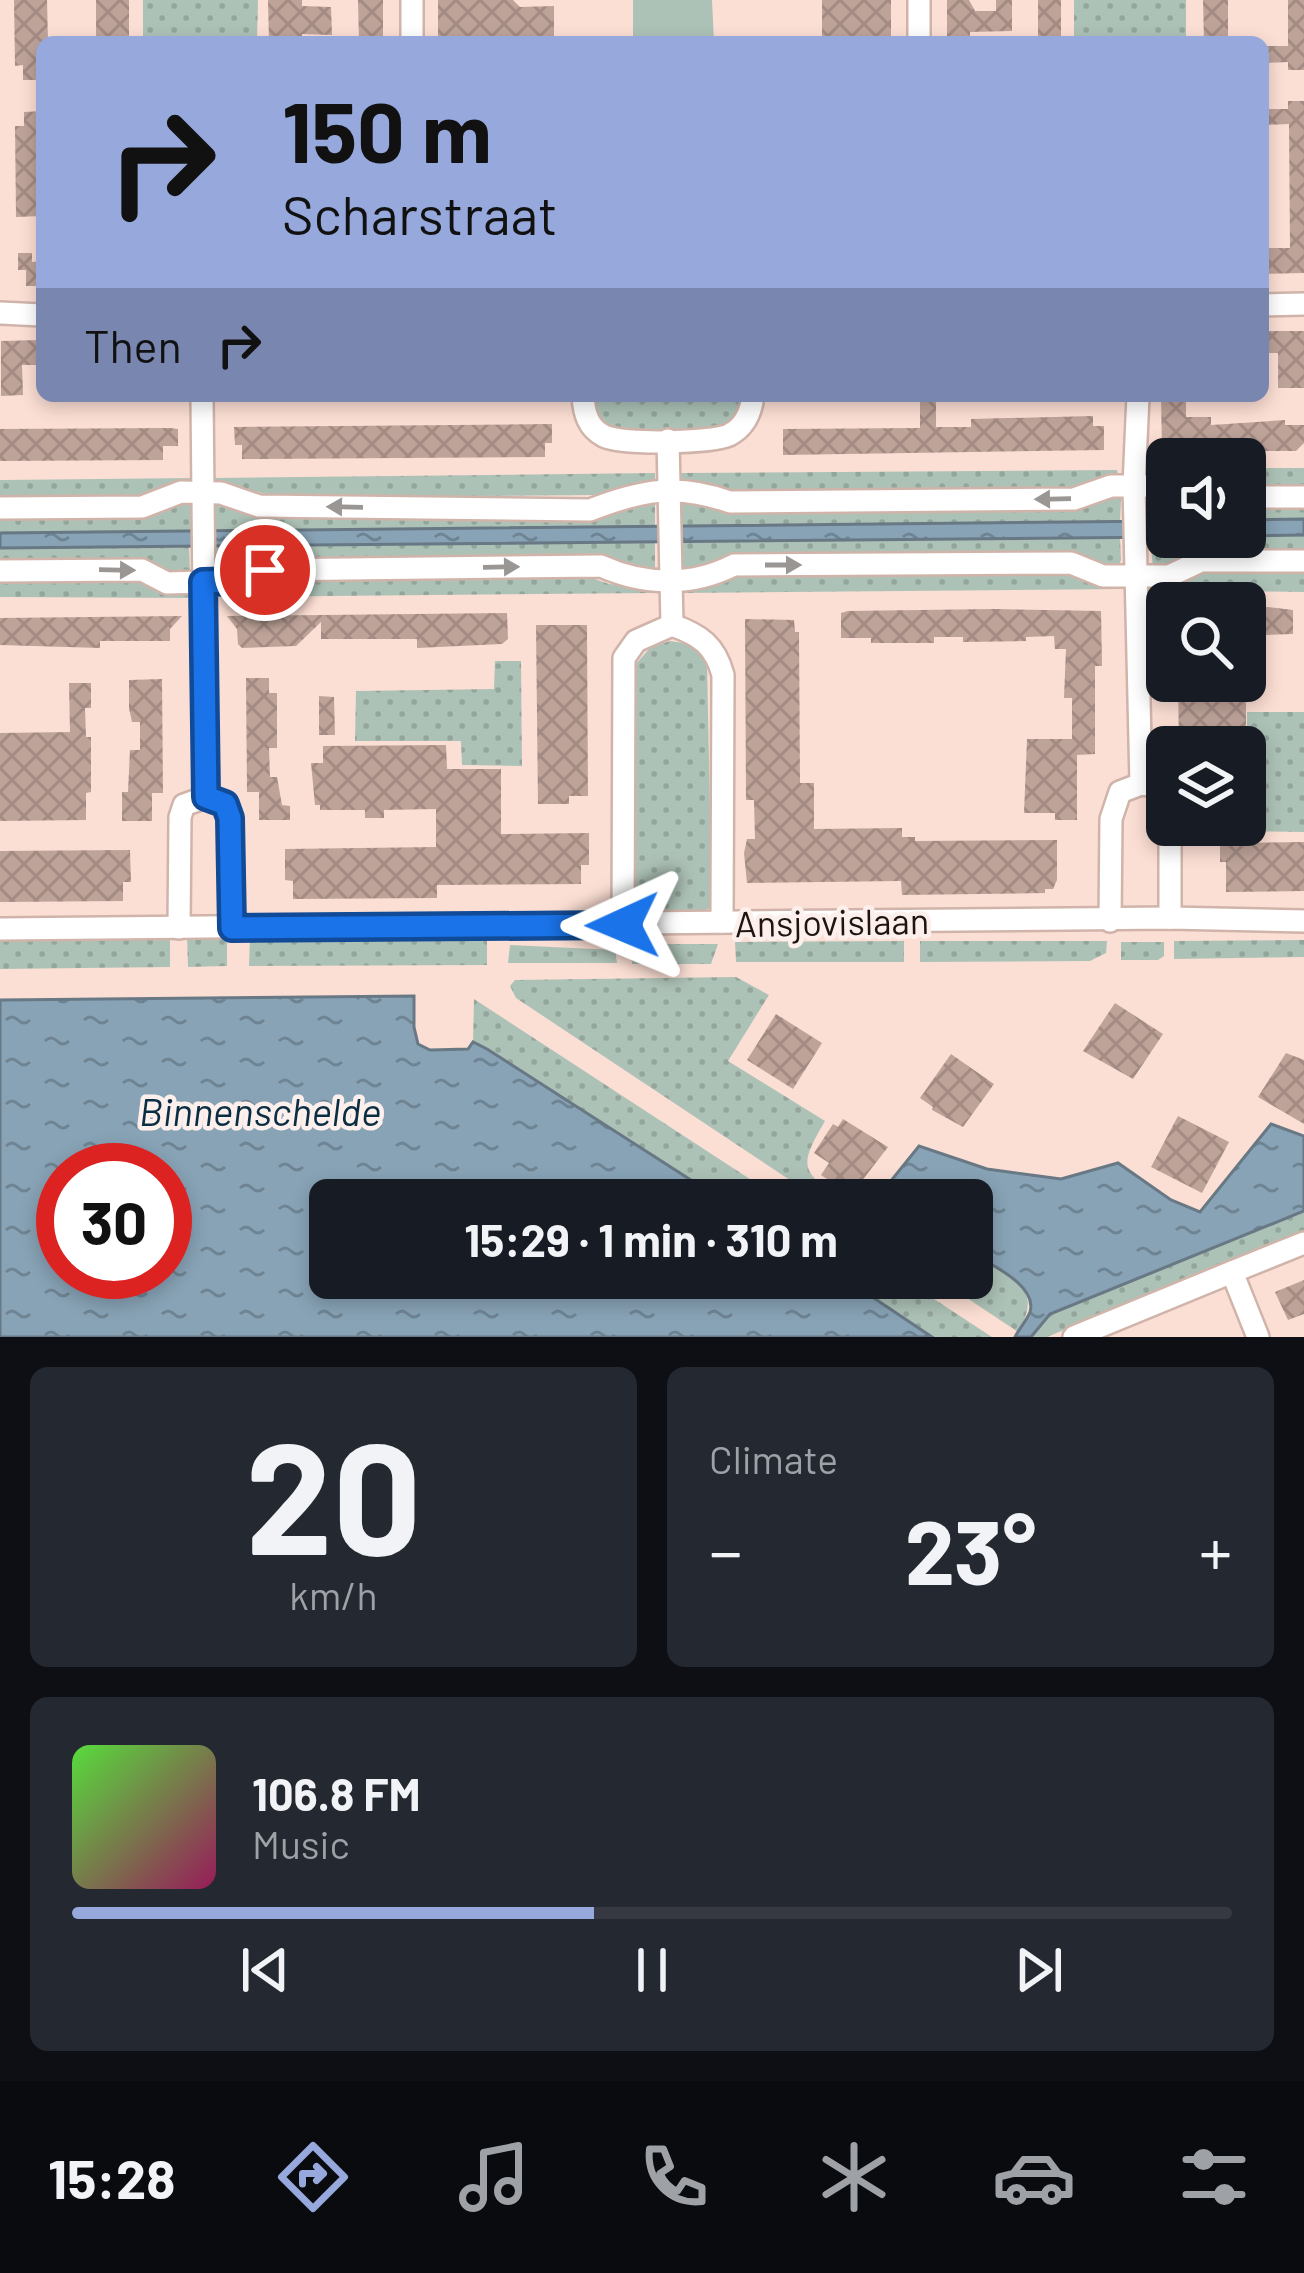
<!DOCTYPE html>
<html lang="en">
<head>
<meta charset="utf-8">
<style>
  body { margin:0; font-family:Barlow,sans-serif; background:#242831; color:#f1f3f6; height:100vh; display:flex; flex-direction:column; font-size:45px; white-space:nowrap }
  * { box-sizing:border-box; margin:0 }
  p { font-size:39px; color:#9ea1a6 }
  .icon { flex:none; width:66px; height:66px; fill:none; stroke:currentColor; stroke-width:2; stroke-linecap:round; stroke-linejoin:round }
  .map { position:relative; height:1337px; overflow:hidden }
  .drawer { display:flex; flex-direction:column; gap:30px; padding:30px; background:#0d0f14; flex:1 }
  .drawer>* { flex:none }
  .top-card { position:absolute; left:36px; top:36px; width:1233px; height:366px; border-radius:18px; box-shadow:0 6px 18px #0003; background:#96a8dc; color:#111; overflow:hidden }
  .fabs { position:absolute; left:1146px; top:438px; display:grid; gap:24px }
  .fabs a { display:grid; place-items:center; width:120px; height:120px; border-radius:18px; background:#171b24; box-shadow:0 6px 18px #0003; font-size:60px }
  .speed { position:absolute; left:36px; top:1143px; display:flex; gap:24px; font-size:60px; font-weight:700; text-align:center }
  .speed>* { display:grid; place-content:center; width:156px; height:156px; border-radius:50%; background:#171b24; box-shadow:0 6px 18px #0003; line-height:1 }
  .speed .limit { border:18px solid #d22; background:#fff; color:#111 }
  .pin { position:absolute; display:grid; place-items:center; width:102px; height:102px; color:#fff; margin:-51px; border:6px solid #fff; border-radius:50%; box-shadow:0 3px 12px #0007 }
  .me { position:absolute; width:132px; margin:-66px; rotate:269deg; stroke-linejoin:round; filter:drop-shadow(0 0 9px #0008) }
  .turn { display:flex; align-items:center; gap:42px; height:252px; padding:0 48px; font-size:54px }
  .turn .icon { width:156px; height:156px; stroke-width:2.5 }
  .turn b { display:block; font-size:84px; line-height:102px }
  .then { display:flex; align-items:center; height:114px; padding:0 48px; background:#0003; gap:24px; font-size:45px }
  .big { font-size:90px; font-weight:700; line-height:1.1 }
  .drawer .card { flex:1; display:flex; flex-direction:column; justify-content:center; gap:18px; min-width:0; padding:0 42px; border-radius:18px; background:#242831 }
  .drawer .dial { align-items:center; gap:0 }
  .dial b { font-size:156px; line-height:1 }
  .song { display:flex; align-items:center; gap:36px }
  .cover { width:144px; height:144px; border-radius:18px; background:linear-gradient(135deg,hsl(110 70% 55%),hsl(330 70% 35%)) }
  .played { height:12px; border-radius:6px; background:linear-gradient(90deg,#96a8dc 45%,#363941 45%) }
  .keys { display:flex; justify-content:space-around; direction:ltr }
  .heat { display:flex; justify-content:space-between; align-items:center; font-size:66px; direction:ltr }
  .drawer .tiles { flex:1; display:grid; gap:30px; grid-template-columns:1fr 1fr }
  .card:last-child { grid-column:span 2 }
  .trip { position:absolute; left:309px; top:1179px; width:684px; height:120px; border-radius:18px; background:#171b24; box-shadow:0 6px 18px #0003; font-weight:700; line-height:120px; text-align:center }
  .tabs { display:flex; height:192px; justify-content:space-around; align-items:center; background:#090b0e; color:#9ea1a6 }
  .tabs .icon { width:84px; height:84px }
  .tabs .current { color:#96a8dc }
  .tabs b { font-size:54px; color:#f1f3f6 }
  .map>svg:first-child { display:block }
  .grass { fill:url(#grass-dots) }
  .pitch { fill:#adc2b7 }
  .water { fill:url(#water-ripples); stroke:#687884; stroke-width:3; fill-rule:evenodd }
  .building { fill:url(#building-cross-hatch) }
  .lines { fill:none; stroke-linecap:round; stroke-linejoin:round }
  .minor-casing { stroke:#d0b4aa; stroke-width:26 }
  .minor { stroke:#fff; stroke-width:21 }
  .oneway { fill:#9a9694 }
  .route-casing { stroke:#114b97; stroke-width:30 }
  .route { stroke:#1a73e8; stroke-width:21 }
  .labels { text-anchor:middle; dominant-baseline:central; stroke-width:9; stroke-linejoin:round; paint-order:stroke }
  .street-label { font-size:36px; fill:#1e1511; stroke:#fdf0ec }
  .water-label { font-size:39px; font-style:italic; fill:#092e44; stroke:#fdf0ec }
</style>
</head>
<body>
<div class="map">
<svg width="1304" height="1337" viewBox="0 0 1304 1337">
  <defs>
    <pattern id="grass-dots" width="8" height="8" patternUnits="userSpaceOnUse" patternTransform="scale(3)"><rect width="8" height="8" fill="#adc2b7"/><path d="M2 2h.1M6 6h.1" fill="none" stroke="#94a69c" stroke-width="1.8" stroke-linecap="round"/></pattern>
    <pattern id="water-ripples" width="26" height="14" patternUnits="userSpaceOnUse" patternTransform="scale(3)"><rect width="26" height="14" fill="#88a3b6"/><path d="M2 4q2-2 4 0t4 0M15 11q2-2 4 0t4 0" fill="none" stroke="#6f8493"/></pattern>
    <pattern id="building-cross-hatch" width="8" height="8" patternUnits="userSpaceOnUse" patternTransform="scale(3)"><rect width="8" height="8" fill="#bea399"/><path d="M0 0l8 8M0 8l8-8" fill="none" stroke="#a38b83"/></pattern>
  </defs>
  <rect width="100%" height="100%" fill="#fcdfd4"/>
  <!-- grass -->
  <g class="grass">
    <polygon points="143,0 258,0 257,42 143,42"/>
    <rect x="1074" y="0" width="112" height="42"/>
    <polygon points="592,396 746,396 743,412 725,429 621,435 595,418"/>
    <rect x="1245" y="468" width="59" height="20"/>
    <polygon points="1117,470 1118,475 1074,490 727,493 681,483 681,473"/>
    <polygon points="655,473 655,482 633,484 599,495 285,498 216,483 215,478"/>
    <polygon points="195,478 195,482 134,498 0,501 0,480"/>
    <polygon points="1116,492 1121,500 1120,521 681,526 681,499"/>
    <polygon points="196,497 196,531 0,533 0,516"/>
    <polygon points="221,500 655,501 655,526 216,530 216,506"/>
    <polygon points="1304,502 1304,519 1245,520 1245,503"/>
    <polygon points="1304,535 1304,554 1153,568 1150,537"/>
    <polygon points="1120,538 1121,560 1117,569 681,573 681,541"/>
    <polygon points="655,542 655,574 227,577 217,571 216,546"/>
    <polygon points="189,547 190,571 184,577 0,566 0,548"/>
    <polygon points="1304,567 1304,592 1154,590 1154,581 1195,569"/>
    <polygon points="1048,570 1084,574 1125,589 681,593 681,588 741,573"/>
    <polygon points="270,574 586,576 609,584 655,588 655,593 224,597 223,589"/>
    <polygon points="131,579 196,592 196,598 0,597 0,580"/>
    <path d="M670 641C688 643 699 648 707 663L712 907C691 918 648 919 634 899L635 665 650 648Z"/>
    <polygon points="495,661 521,661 522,766 462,765 461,741 355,741 356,691 494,689"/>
    <polygon points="1247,712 1304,712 1304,832 1247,831"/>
    <polygon points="487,933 487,965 249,966 250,936"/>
    <polygon points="227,935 227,966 188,967 187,936"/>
    <polygon points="170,936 170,967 0,969 0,938"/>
    <polygon points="1304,940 1304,957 1174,959 1174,941"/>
    <polygon points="904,941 904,962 736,962 735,942"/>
    <polygon points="920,941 1107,941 1106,953 1090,961 920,962"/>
    <polygon points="1121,942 1164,942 1164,956 1158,960 1121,960"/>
    <polygon points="631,944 718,944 711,964 632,964"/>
    <polygon points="510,945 615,950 617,963 508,963"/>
    <path d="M736 977 769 995 728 1061 825 1121C798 1167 800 1172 845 1200H820L516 998 510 986 515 980Z"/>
    <polygon points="474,999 782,1200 722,1200 473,1042"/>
    <polygon points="1304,1211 1304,1230 1047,1337 1031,1337 1050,1314"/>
    <path d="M972 1253C1009 1277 1046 1284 1018 1332L937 1278H972Z"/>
    <polygon points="844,1278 902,1278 992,1337 932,1337"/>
  </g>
  <!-- pitch -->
  <polygon class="pitch" points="633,0 712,0 714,42 633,42"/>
  <!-- water -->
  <g class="water">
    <polygon points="1304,519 1304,535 1245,536 1245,520"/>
    <polygon points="1167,521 1167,537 1171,537 0,548 0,533"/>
    <path d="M414 996V1027L418 1044 430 1050 468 1049 473 1042 487 1049 722 1200H330V1278H844L932 1337H0V1000ZM63 1170H165V1272H63Z"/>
    <path d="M1271 1124 1304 1136V1211L1050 1314 1031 1337H1015C1019 1329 1027 1320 1030 1312 1038 1285 989 1264 972 1253V1200H893L882 1192 919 1146 987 1169 1061 1179 1118 1163 1171 1200 1200 1212Z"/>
  </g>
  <!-- building -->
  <g class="building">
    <polygon points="14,0 47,0 48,41 42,41 42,80 23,80 23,65 15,66"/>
    <polygon points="96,0 129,0 129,42 96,40"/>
    <polygon points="268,0 302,0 302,6 331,7 332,35 302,34 302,39 293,39 293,42 269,42"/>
    <polygon points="358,0 383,0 383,42 359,42"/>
    <polygon points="438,0 513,0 520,7 554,6 554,42 438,42"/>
    <rect x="822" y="0" width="69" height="42"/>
    <polygon points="947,0 969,0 975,11 996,11 996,0 1012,0 1012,31 970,32 970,42 947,42"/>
    <rect x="1038" y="0" width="23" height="42"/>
    <polygon points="1203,0 1228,0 1228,42 1204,42"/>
    <polygon points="1288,0 1304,0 1304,70 1288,70 1288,62 1263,63 1263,46 1288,46"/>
    <polygon points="1288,101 1304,101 1304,273 1263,274 1263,248 1290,248 1289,124 1263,125 1263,109 1288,109"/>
    <polygon points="42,111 42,216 16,217 15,126 24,126 24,112"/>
    <polygon points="18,253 32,253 32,262 42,261 42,286 26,286 26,270 18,270"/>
    <polygon points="1263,331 1304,331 1304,388 1278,388 1278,353 1263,353"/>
    <polygon points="42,340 42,365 22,365 23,395 1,396 1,341"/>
    <polygon points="920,396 936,396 936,427 971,427 971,419 1093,416 1093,426 1104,426 1104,450 783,455 783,429 920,428"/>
    <polygon points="1161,396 1186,396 1186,417 1211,417 1211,425 1285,420 1285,425 1304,425 1304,443 1296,451 1162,451"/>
    <polygon points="552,424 552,443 545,443 545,457 242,459 242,445 235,445 234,427"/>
    <polygon points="170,428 178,429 178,446 163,446 163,460 0,461 0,429"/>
    <polygon points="1268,607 1293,610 1293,634 1263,635 1263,640 1246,640 1245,610"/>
    <polygon points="994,609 1101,611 1102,666 1095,666 1095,754 1077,755 1077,820 1055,820 1055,813 1024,813 1027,739 1072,739 1072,698 1064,698 1066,649 1055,649 1054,636 1026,637 1026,641 963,642 963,637 934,637 934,643 871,643 871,638 841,638 841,613 848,611"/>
    <polygon points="507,613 508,639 502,644 417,648 417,639 321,639 321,622 296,646 242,648 238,644 237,629 227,616"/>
    <polygon points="182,616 170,629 170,641 100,641 100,648 0,645 0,618"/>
    <polygon points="745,619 794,620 795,632 799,632 800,783 814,783 814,829 902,828 902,837 915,837 915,841 1057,840 1057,880 1053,889 1045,889 1045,893 902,895 901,881 747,883 744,853 747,839 755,839 754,800 746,800"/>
    <polygon points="536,625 587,625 588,796 569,796 569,804 538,804"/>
    <polygon points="246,678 269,678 269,693 277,693 277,748 269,748 270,777 277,777 282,805 290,806 290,820 259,820 259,792 247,792"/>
    <polygon points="162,679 163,793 152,793 152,821 122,821 122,792 128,792 130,750 140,750 140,722 132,722 129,708 129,680"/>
    <polygon points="1178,681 1209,681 1210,697 1246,695 1246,732 1210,731 1210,747 1179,747"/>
    <polygon points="69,683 91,683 91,708 85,708 86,737 91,737 91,792 86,793 86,820 0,821 0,733 70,732"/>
    <polygon points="319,696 334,697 335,735 319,735"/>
    <polygon points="446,745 447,769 501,769 501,834 589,833 589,865 581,865 581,884 437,885 437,898 293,899 293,881 285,880 285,849 436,847 436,809 384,810 384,818 365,818 365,810 320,810 320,805 315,805 311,763 323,763 323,746"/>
    <polygon points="1304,842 1304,891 1226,892 1226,862 1220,862 1220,843"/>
    <polygon points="130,850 131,882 123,882 123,901 0,902 0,851"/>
    <polygon points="1115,1003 1163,1034 1133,1079 1083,1051"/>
    <polygon points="776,1014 822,1043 793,1089 747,1060"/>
    <polygon points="1286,1053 1304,1060 1304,1124 1258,1097"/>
    <polygon points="951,1054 994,1084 963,1127 932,1110 933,1107 920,1098"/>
    <polygon points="1178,1116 1229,1142 1202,1193 1151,1167"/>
    <polygon points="843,1119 888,1147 851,1195 821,1175 829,1163 814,1153 833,1124 838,1127"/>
    <polygon points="1304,1280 1304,1314 1288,1320 1275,1292"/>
  </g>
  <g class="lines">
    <!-- minor casing -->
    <g class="minor-casing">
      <g id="minor">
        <polyline points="412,0 412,42"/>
        <polyline points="919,0 919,42"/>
        <polyline points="1263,305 1304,304"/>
        <polyline points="0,313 42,315"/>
        <polyline points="202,396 206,797"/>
        <path d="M583 396C584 413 588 428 604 436 622 445 711 443 729 435 745 427 751 412 753 396"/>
        <polyline points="1138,396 1134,485 1141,784"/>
        <polyline points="1245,497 1304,497"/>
        <path d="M0 508 142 507 181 492 221 493 259 506 590 510C641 490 678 483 730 502L1074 499 1111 486H1167"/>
        <path d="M0 571 142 570 167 583 240 581 265 570 601 566C643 585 691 587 734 565L1071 563 1103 576H1169L1201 561H1304"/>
        <path d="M672 625C700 635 715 645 723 675L722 922"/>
        <polyline points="1170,825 1170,918"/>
        <polyline points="1110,921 1111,819 1120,792 1141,784 1159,786 1167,798"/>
        <polyline points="623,925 624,658 636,641 672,625 668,440"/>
        <polyline points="179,928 180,817 184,805 206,797 225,804 230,818 232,928"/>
        <polyline points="0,929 1170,918 1304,921"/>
        <polyline points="1074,1337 1232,1272"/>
        <polyline points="1258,1337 1232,1272 1304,1243"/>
      </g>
    </g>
    <!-- minor -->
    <use href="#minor" class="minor"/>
  </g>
  <!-- one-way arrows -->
  <defs><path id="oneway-solid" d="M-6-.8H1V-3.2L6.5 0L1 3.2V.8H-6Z" transform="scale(3)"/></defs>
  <g class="oneway">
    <use href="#oneway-solid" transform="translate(1053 499) rotate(179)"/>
    <use href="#oneway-solid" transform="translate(345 507) rotate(-179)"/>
    <use href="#oneway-solid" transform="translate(783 565)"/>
    <use href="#oneway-solid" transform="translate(501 567) rotate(-1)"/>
    <use href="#oneway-solid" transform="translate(117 570) rotate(1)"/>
  </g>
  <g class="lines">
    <!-- route casing -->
    <g class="route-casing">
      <polyline id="route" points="265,570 240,581 203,582 206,797 225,804 230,818 232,928 623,925"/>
    </g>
    <!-- route -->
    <use href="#route" class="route"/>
  </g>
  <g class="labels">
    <!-- street labels -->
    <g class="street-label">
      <text transform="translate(832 921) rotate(-1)">Ansjovislaan</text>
    </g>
    <!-- water labels -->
    <g class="water-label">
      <text x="260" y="1110">Binnenschelde</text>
    </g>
  </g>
</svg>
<div class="fabs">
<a><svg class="icon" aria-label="sound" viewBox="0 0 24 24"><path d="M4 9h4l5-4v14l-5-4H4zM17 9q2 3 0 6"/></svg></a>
<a><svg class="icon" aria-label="search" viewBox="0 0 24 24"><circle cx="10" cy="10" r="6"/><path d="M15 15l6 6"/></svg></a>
<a><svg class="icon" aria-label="layers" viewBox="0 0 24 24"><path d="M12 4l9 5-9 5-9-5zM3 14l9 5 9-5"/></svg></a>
</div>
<div class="speed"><div class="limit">30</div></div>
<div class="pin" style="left:265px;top:570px;background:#d93025"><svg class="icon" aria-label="arrive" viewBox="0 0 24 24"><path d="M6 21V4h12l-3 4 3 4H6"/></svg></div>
<svg class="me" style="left:623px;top:925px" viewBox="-20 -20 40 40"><path d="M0-17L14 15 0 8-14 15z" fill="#1a73e8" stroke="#fff" stroke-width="4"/></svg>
<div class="trip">15:29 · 1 min · 310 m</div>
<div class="top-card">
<div class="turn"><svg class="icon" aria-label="right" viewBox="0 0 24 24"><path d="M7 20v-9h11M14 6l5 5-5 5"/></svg><div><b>150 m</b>Scharstraat</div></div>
<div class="then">Then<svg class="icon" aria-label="right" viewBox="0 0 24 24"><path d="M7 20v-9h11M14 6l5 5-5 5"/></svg></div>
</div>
</div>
<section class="drawer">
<div class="tiles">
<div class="card dial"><b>20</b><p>km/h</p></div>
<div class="card"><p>Climate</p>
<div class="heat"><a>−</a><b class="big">23°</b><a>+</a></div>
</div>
<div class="card">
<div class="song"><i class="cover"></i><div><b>106.8 FM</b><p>Music</p></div></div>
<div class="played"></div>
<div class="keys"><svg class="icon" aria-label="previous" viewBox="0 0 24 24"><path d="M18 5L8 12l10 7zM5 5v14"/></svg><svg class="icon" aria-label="pause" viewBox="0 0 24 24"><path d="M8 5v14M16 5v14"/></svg><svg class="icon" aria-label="next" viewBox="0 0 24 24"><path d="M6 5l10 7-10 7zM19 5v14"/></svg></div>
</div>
</div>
</section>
<nav class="tabs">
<b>15:28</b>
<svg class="icon current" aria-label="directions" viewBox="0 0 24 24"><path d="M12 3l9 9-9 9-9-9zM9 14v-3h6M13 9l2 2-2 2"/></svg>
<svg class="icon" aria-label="music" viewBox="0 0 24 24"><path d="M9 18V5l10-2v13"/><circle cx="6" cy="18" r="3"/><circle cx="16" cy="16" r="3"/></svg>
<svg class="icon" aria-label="phone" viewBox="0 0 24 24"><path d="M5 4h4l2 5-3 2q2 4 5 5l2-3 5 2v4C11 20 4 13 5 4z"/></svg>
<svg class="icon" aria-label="climate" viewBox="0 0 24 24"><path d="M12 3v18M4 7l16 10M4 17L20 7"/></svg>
<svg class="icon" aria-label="car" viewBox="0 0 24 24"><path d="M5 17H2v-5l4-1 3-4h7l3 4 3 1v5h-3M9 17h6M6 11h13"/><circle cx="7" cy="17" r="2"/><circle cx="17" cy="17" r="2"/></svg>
<svg class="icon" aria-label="filters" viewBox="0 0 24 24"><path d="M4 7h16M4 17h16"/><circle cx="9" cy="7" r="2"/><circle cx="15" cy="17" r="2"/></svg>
</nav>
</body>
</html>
